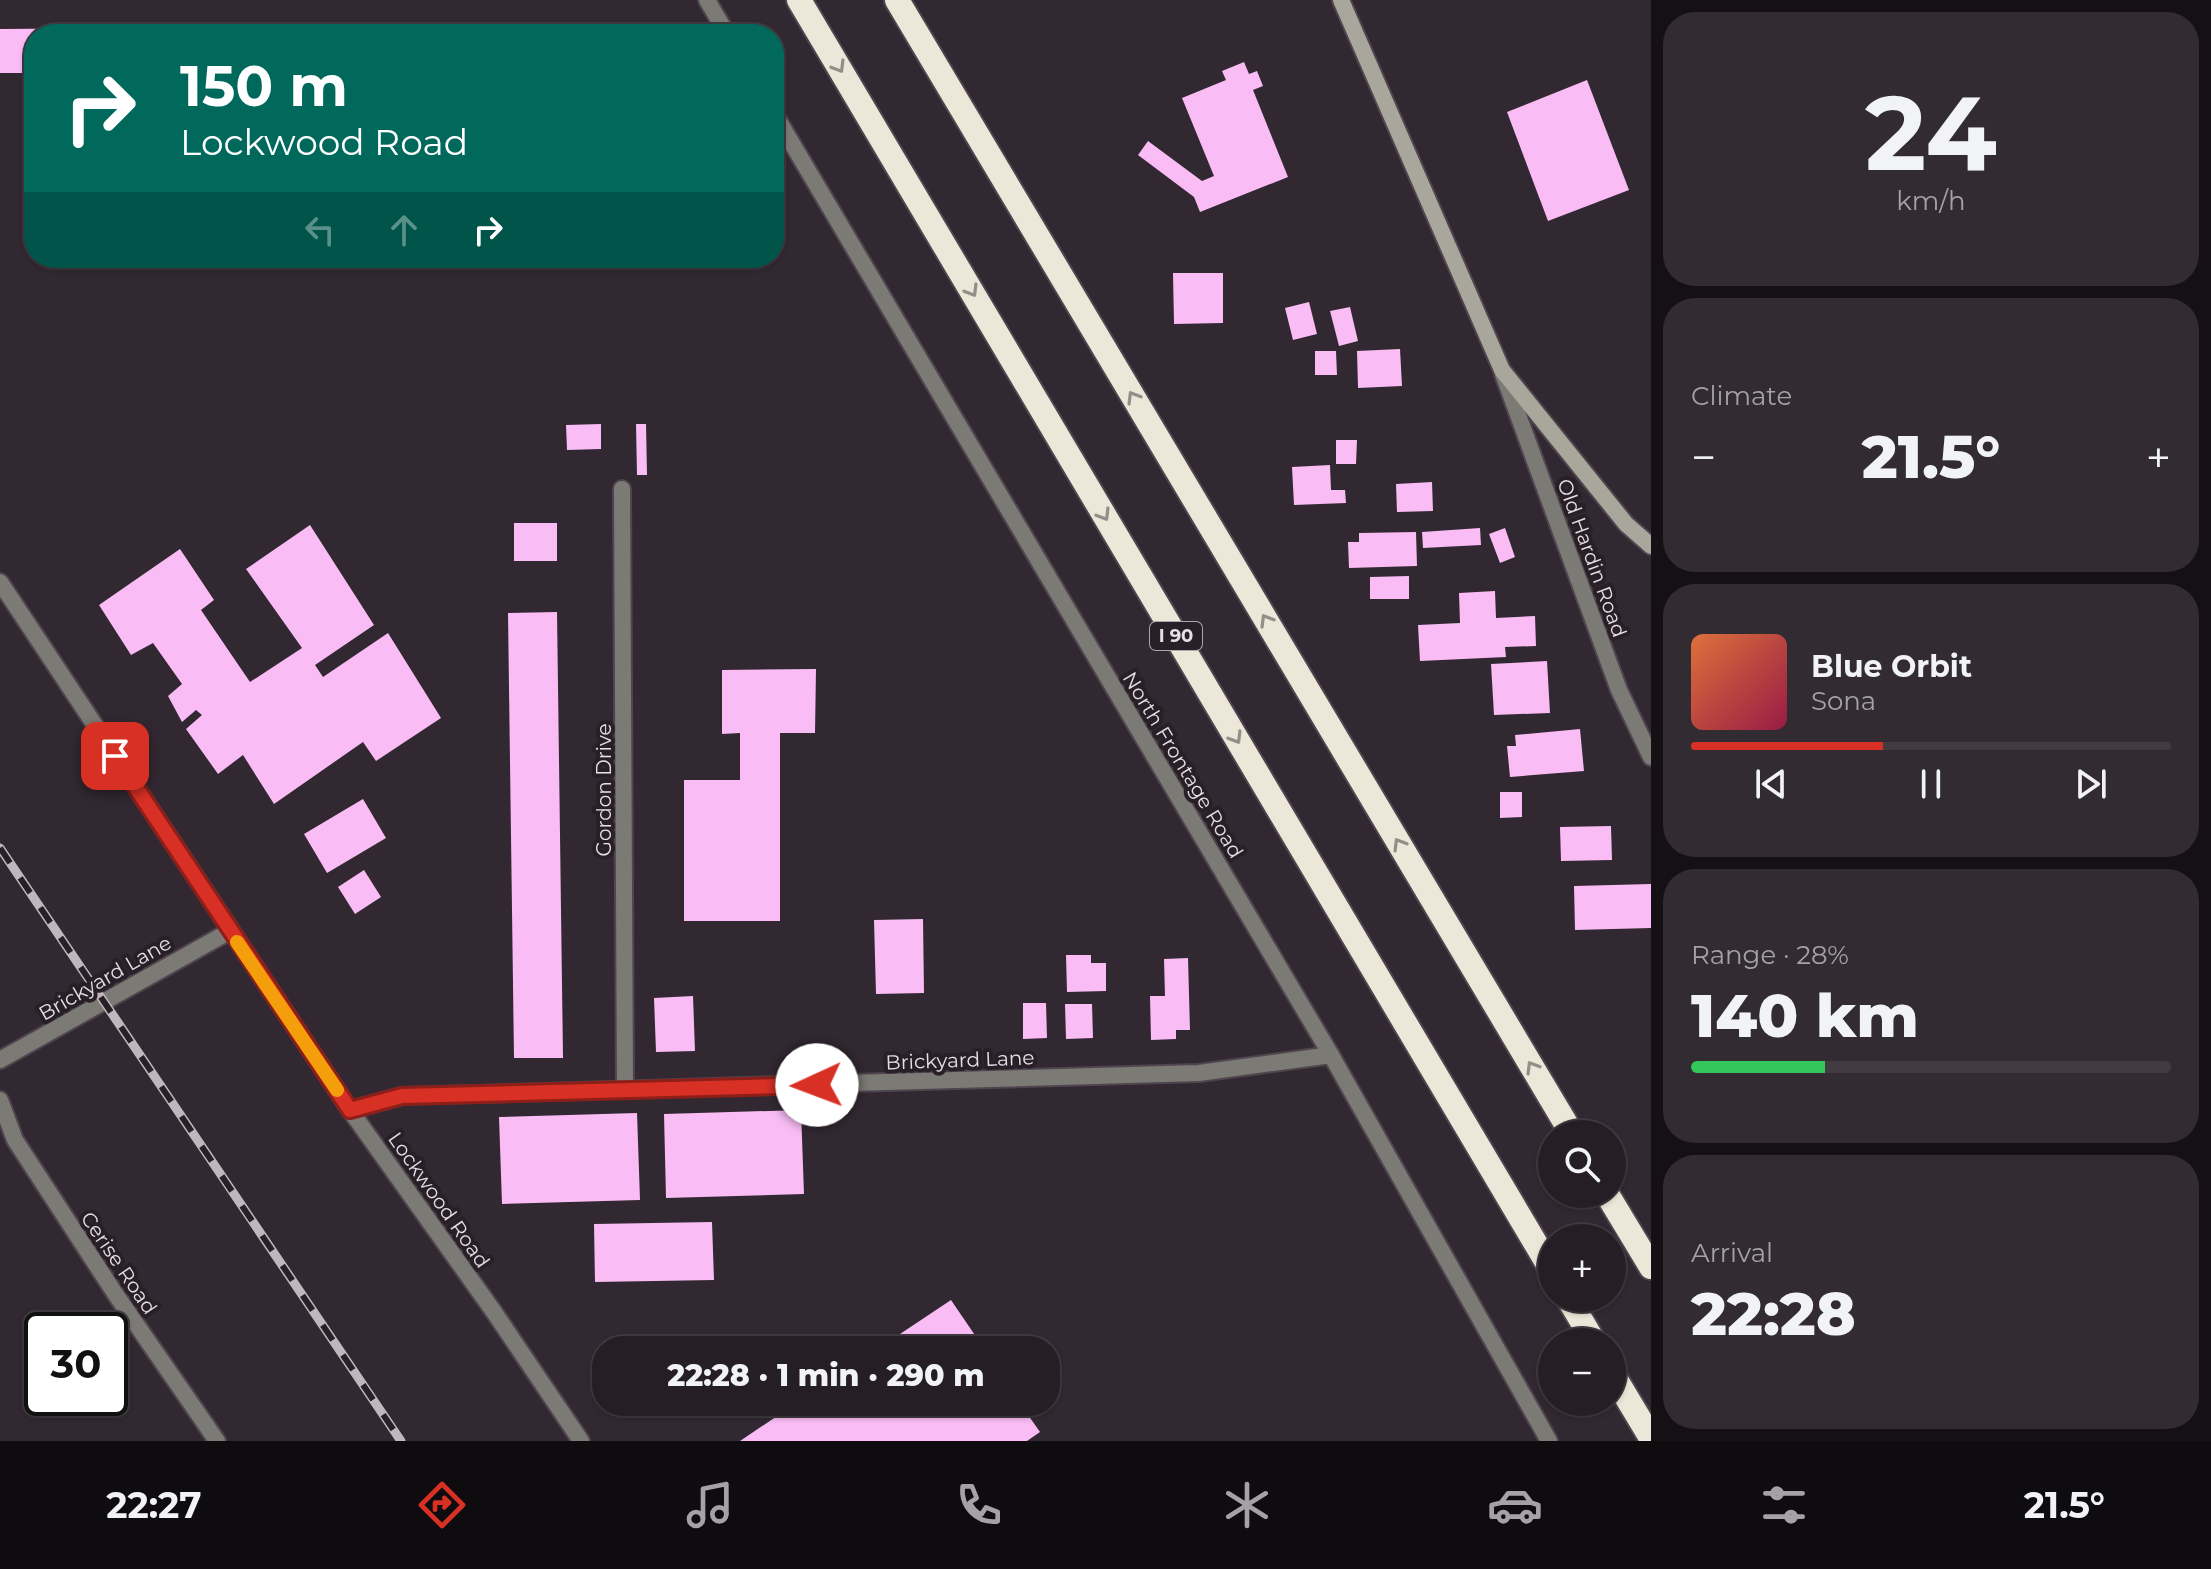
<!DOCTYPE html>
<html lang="en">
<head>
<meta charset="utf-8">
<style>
  body { margin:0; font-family:Montserrat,sans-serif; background:#322b32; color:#f1f3f6; height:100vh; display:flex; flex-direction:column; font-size:30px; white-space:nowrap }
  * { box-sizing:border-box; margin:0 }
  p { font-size:26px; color:#a4a2a7 }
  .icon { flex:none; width:44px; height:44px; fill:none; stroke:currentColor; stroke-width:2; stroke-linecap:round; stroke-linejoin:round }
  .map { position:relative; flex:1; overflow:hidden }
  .sheet { display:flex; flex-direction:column; gap:12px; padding:12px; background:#151014; width:560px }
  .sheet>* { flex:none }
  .hud { position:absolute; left:24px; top:24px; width:760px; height:244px; border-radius:32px; box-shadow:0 2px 6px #0004,0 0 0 2px #423c42; background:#00695c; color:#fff; overflow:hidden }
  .fabs { position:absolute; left:1538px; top:1120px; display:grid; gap:16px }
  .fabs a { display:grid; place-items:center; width:88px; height:88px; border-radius:50%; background:#261e25; box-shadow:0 2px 6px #0004,0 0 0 2px #423c42; font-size:40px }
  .speed { position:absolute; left:24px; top:1312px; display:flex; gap:16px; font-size:40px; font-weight:700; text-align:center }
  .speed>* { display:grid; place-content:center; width:104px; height:104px; border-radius:50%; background:#261e25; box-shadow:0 2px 6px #0004,0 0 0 2px #423c42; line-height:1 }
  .speed .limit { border:4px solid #111; border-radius:12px; background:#fff; color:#111 }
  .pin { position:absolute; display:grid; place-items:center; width:68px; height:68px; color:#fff; margin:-34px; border-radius:16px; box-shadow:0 4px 12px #0006 }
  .me { position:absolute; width:88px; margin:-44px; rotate:268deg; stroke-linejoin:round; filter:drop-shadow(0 0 6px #0008) }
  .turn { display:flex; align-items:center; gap:28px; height:168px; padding:0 24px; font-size:36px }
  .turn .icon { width:104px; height:104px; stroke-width:2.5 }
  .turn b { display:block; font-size:56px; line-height:68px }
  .lanes { display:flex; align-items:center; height:76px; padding:0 24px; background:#0003; justify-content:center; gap:40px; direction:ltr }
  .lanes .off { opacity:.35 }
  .big { font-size:60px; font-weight:800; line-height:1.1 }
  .sheet .widget { flex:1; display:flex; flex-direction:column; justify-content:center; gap:12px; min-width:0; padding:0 28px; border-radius:32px; background:#322b32 }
  .sheet .dial { align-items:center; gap:0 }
  .dial b { font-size:104px; line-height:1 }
  .song { display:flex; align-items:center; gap:24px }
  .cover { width:96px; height:96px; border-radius:12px; background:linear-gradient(135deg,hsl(20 70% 55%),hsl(340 70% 35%)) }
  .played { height:8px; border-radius:4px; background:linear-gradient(90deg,#d93025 40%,#423c42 40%) }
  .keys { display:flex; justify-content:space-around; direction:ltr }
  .heat { display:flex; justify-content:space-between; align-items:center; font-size:44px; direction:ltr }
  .charge { height:12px; border-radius:6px; background:linear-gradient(90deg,#34c759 28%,#423c42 0) }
  .trip { position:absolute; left:592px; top:1336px; width:468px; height:80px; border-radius:32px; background:#261e25; box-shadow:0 2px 6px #0004,0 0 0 2px #423c42; font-weight:800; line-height:80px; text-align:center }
  .menu { display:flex; height:128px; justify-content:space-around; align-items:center; background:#0f0c0f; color:#a4a2a7 }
  .menu .icon { width:56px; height:56px }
  .menu .current { color:#d93025 }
  .menu b { font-size:36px; color:#f1f3f6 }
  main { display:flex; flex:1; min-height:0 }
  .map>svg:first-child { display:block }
  .building { fill:#f9bcf5 }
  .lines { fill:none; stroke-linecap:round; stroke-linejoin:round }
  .minor-casing { stroke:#4f454e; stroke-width:20 }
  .tertiary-casing { stroke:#4f454e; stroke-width:20 }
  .secondary-casing { stroke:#4f454e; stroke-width:20 }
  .motorway-casing { stroke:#4f454e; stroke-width:28 }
  .minor { stroke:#7c7a74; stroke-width:16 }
  .tertiary { stroke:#7c7a74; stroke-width:16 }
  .secondary { stroke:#a9a69c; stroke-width:16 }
  .motorway { stroke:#ece7d8; stroke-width:24 }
  .rail-casing { stroke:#bfb7be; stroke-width:9 }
  .rail { stroke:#281f27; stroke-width:6; stroke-dasharray:18; stroke-linecap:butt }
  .oneway { stroke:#948d88 }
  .route-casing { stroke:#8d1f18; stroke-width:20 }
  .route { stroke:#d93025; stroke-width:14 }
  .slow { stroke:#f59e0b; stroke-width:14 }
  .labels { text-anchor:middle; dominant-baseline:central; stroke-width:8; stroke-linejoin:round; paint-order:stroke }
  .shield { fill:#281f27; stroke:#ada5ac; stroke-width:2 }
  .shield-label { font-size:18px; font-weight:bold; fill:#e6dfe5 }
  .street-label { font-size:20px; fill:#e6dfe5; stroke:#281f27 }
</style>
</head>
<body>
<main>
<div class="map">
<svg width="1651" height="1441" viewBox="0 0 1651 1441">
  <rect width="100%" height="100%" fill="#322831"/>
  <!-- building -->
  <g class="building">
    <polygon points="128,28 128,34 34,34 34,73 0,73 0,29"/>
    <polygon points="1244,62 1249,74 1257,71 1263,86 1253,90 1288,177 1200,212 1194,197 1138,155 1148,141 1202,181 1214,176 1182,98 1226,80 1222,71"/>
    <polygon points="1587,80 1629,190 1548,221 1507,112"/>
    <polygon points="1173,273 1223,273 1223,323 1174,324"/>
    <polygon points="1309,302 1317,334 1293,340 1285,308"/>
    <polygon points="1350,307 1358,341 1339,346 1330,311"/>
    <polygon points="1400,349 1402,386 1358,388 1357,351"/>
    <polygon points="1315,351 1336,351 1337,375 1315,375"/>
    <polygon points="601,424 601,449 567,450 566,425"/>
    <polygon points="636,424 646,424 647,475 637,475"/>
    <polygon points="1336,440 1357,440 1356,464 1336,464"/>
    <polygon points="1330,465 1331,490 1345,490 1346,503 1294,505 1292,467"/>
    <polygon points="1432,482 1433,511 1397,512 1396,484"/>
    <rect x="514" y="523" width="43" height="38"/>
    <polygon points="310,525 374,625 315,665 323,677 388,633 441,718 376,761 363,742 274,804 243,755 218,774 186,729 202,715 196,710 182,722 168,696 182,684 153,643 131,655 99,605 180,549 214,600 201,610 250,682 302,648 246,569"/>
    <polygon points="1480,528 1481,545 1423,548 1422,532"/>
    <polygon points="1505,528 1515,557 1500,563 1489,534"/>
    <polygon points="1416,532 1417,566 1349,568 1348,542 1359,542 1359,533"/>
    <polygon points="1409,576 1409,599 1370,599 1370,577"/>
    <polygon points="1495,591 1496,618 1535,616 1536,646 1505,647 1506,657 1420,661 1418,625 1460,623 1459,593"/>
    <polygon points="557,612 563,1058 514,1058 508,613"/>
    <polygon points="1547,661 1550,713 1494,715 1491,664"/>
    <polygon points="816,669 815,733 780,733 780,921 684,921 684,780 740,780 740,733 722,734 722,670"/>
    <polygon points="1580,729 1584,771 1510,777 1507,746 1516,746 1515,735"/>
    <polygon points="1500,792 1522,792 1522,817 1500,818"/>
    <polygon points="363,799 386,838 327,873 304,834"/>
    <polygon points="1611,826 1612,860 1561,861 1560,827"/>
    <polygon points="364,870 381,897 355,914 338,887"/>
    <polygon points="1651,884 1651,928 1575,930 1574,886"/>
    <polygon points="923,919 924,993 876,994 874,920"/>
    <polygon points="1066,955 1091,955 1091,963 1106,963 1106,991 1067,992"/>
    <polygon points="1188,958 1190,1030 1176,1030 1176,1039 1151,1040 1150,996 1165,996 1164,959"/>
    <polygon points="693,996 695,1051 656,1052 654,998"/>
    <polygon points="1023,1003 1046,1003 1047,1038 1023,1039"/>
    <polygon points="1065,1004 1092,1004 1093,1038 1066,1039"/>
    <polygon points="801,1110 804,1194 666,1198 664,1114"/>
    <polygon points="637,1113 640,1200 502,1204 499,1117"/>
    <polygon points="712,1222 714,1280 595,1282 594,1224"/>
    <polygon points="951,1300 985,1350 876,1350"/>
    <polygon points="798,1402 1019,1402 1040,1432 1027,1441 740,1441"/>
  </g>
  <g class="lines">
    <!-- minor casing -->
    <g class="minor-casing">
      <g id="minor">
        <polyline points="1503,374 1619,690 1651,757"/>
        <polyline points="622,489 625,1090"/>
        <polyline points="0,582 350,1110 494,1312 581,1441"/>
        <polyline points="0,1060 230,931"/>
        <polyline points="0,1100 15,1140 116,1295 217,1441"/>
        <polyline points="350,1110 402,1096 1199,1073 1331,1055"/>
      </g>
    </g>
    <!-- tertiary casing -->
    <g class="tertiary-casing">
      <g id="tertiary">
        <polyline points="707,0 727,34"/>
        <polyline points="774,113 1331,1055 1549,1441"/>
      </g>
    </g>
    <!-- secondary casing -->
    <g class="secondary-casing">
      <polyline id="secondary" points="1341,0 1502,370 1626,524 1651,546"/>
    </g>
    <!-- motorway casing -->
    <g class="motorway-casing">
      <g id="motorway">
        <polyline points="799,0 1552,1271"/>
        <polyline points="897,0 1572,1134"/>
        <polyline points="1607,1194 1651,1267"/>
        <polyline points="1568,1298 1594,1342"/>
        <polyline points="1612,1373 1651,1438"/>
      </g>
    </g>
    <!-- minor -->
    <use href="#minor" class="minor"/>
    <!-- tertiary -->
    <use href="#tertiary" class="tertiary"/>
    <!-- secondary -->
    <use href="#secondary" class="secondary"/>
    <!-- motorway -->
    <use href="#motorway" class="motorway"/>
    <!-- rail casing -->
    <g class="rail-casing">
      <polyline id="rail" points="0,848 401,1441"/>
    </g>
    <!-- rail -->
    <use href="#rail" class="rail"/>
  </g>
  <!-- one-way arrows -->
  <defs><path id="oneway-chevron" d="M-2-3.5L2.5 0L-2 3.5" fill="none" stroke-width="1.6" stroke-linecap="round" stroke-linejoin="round" transform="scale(2)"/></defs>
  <g class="oneway">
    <use href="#oneway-chevron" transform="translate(839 67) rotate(59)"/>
    <use href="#oneway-chevron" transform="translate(972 291) rotate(59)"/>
    <use href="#oneway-chevron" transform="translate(1133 397) rotate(-121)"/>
    <use href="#oneway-chevron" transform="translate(1104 515) rotate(59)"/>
    <use href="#oneway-chevron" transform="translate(1266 620) rotate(-121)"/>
    <use href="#oneway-chevron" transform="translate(1236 738) rotate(59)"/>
    <use href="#oneway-chevron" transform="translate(1399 844) rotate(-121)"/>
    <use href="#oneway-chevron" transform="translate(1532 1067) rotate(-121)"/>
  </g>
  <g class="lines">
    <!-- route casing -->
    <g class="route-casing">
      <polyline id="route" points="115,756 350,1110 402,1096 817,1085"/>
    </g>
    <!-- route -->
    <use href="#route" class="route"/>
    <!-- slow -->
    <polyline class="slow" points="237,942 337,1090"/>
  </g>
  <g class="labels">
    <!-- shield labels -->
    <rect class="shield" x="1150" y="622" width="52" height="28" rx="6"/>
    <g class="shield-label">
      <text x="1176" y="636">I 90</text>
    </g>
    <!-- street labels -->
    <g class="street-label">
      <text transform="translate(1592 558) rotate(70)">Old Hardin Road</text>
      <text transform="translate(1183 765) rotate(59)">North Frontage Road</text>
      <text transform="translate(604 790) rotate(-90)">Gordon Drive</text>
      <text transform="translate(105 978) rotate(-30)">Brickyard Lane</text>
      <text transform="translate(960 1060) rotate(-2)">Brickyard Lane</text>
      <text transform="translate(439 1200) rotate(55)">Lockwood Road</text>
      <text transform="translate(119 1263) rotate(56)">Cerise Road</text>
    </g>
  </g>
</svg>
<div class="fabs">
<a><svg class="icon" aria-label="search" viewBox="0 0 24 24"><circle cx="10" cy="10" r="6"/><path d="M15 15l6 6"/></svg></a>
<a>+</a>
<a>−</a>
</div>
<div class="speed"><div class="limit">30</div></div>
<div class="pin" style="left:115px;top:756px;background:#d93025"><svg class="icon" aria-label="arrive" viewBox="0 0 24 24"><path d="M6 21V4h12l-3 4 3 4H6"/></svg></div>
<svg class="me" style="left:817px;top:1085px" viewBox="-20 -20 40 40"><circle r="19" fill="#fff"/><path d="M0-13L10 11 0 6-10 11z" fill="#d93025"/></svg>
<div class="trip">22:28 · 1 min · 290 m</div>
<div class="hud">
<div class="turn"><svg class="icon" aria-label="right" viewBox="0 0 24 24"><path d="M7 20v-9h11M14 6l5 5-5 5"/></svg><div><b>150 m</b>Lockwood Road</div></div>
<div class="lanes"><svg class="icon off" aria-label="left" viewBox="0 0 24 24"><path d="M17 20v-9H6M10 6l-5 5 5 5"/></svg><svg class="icon off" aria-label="ahead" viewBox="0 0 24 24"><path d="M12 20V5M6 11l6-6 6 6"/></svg><svg class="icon" aria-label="right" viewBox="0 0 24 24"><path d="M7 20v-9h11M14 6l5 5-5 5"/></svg></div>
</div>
</div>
<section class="sheet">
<div class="widget dial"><b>24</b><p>km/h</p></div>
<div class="widget"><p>Climate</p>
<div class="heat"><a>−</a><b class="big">21.5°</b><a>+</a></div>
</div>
<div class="widget">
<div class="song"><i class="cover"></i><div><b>Blue Orbit</b><p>Sona</p></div></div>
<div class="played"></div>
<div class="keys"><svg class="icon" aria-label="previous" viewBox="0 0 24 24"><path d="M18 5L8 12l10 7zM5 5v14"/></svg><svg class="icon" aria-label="pause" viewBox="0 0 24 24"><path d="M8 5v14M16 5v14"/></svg><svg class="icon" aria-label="next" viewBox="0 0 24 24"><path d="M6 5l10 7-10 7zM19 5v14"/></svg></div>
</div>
<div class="widget"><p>Range · 28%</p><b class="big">140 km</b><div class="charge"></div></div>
<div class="widget"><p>Arrival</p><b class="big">22:28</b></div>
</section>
</main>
<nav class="menu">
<b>22:27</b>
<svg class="icon current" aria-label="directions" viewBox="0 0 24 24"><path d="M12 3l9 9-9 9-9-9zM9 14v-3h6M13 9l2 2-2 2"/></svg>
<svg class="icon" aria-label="music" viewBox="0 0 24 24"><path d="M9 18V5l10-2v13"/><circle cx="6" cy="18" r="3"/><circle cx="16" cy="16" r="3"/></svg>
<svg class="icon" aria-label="phone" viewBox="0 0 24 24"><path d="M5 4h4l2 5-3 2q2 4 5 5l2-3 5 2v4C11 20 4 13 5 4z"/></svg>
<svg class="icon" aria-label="climate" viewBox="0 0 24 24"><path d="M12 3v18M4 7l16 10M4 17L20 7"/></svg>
<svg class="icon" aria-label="car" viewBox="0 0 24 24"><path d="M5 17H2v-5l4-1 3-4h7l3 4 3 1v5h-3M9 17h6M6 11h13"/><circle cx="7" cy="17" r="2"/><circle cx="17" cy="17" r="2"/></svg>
<svg class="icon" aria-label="filters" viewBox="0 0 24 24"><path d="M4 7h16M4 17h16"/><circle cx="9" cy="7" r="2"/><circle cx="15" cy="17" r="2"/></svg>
<b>21.5°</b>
</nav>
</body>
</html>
